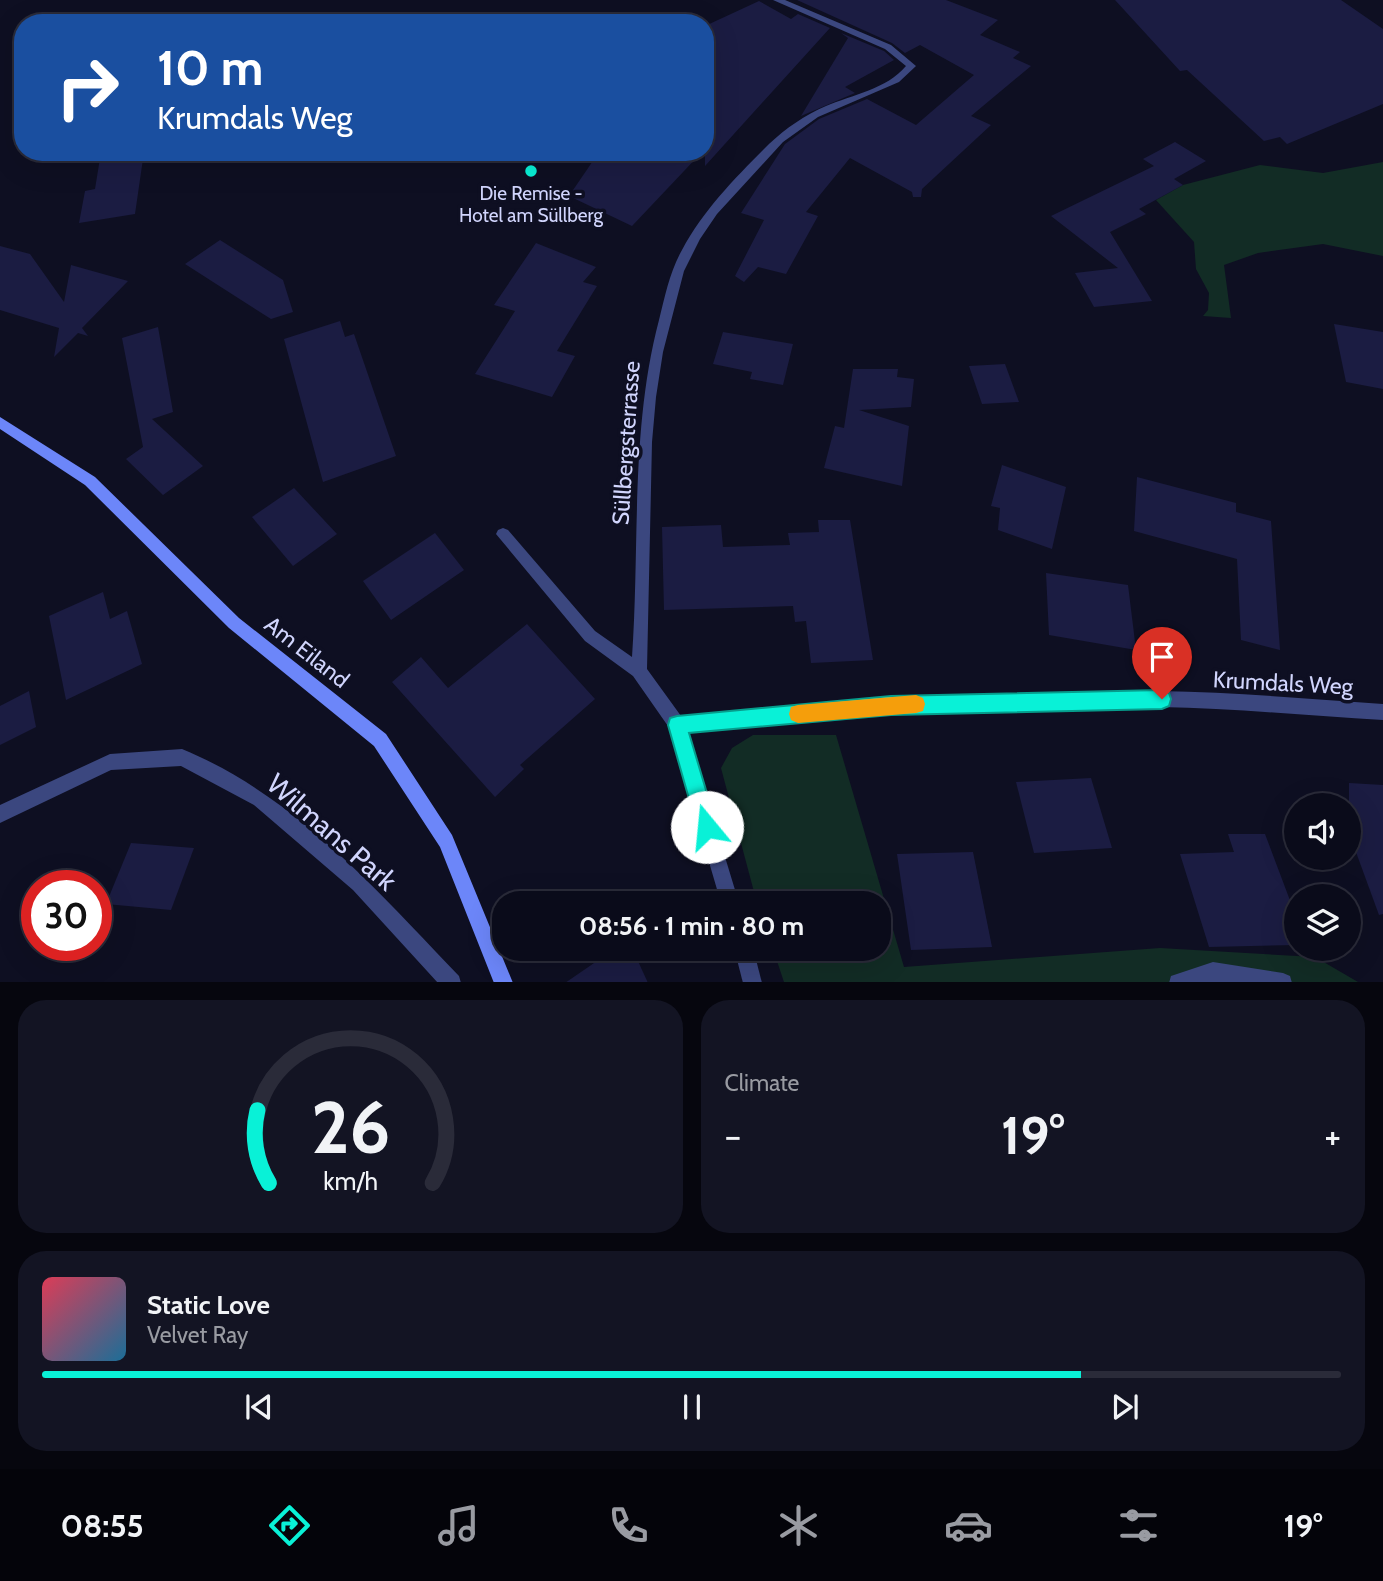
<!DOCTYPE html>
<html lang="en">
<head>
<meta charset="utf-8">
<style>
  body { margin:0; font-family:Cabin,sans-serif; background:#131423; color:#f1f3f6; height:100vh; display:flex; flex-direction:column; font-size:26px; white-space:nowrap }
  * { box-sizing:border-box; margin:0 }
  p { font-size:23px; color:#999ba2 }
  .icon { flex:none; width:38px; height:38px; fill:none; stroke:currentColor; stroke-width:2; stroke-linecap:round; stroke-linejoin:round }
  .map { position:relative; height:982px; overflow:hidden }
  .drawer { display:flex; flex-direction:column; gap:18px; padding:18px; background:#06060e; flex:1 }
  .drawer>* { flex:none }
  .banner { position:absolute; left:14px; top:14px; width:700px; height:147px; border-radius:28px; box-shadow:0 7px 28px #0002,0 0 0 2px #2a2b39; background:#1a4fa0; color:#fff; overflow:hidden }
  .buttons { position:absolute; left:1284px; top:793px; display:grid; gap:14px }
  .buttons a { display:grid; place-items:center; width:77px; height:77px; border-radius:50%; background:#0a0b1a; box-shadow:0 7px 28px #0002,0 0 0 2px #2a2b39; font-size:35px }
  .speed { position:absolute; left:21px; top:870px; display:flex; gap:14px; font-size:35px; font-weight:700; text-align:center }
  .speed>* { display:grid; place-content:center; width:91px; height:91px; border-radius:50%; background:#0a0b1a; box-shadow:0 7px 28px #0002,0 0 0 2px #2a2b39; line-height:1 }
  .speed .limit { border:10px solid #d22; background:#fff; color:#111 }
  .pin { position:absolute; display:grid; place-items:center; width:60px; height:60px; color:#fff; margin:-72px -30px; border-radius:50% 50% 50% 0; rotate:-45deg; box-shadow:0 0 7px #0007 }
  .pin .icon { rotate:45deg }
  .me { position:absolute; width:77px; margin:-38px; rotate:343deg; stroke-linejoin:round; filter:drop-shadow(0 0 5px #0008) }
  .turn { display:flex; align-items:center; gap:24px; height:147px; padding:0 28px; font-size:32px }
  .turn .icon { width:91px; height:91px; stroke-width:2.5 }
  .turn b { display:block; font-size:49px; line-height:60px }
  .big { font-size:52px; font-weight:700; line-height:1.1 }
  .drawer .card { flex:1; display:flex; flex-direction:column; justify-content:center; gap:10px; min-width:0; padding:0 24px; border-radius:28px; background:#131423 }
  .drawer .dial { align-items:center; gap:0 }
  .dial svg { height:182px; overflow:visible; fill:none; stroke:#2a2b39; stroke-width:7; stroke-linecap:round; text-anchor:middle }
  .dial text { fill:#f1f3f6; stroke:none }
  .song { display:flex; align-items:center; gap:21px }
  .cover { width:84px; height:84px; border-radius:10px; background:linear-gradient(135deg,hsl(350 70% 55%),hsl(200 70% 35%)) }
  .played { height:7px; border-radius:4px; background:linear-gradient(90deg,#09f1d7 80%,#2a2b39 80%) }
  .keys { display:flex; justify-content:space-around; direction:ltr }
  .heat { display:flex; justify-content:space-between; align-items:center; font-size:38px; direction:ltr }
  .drawer .tiles { flex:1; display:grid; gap:18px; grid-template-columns:1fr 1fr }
  .card:last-child { grid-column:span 2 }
  .trip { position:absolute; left:492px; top:891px; width:399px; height:70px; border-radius:28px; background:#0a0b1a; box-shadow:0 7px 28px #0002,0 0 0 2px #2a2b39; font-weight:700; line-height:70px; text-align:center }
  .dock { display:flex; height:112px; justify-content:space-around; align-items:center; background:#04040a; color:#999ba2 }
  .dock .icon { width:49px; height:49px }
  .dock .on { color:#09f1d7 }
  .dock b { font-size:32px; color:#f1f3f6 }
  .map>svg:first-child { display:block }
  .green { fill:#122c25 }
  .building { fill:#1b1c42 }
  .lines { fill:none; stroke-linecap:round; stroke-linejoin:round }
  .street { fill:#3b477f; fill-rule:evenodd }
  .secondary { fill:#6c86f9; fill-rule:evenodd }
  .route { fill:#09f1d7; stroke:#069d8c; stroke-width:2 }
  .slow { fill:#f59e0b }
  .poi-dot { fill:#09f1d7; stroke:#0e0f22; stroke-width:2.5 }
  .labels { text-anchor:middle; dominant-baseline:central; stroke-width:7; stroke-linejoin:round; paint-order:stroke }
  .far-poi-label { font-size:19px; fill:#d1d5fd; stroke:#0e0f22 }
  .street-label { font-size:23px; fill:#d1d5fd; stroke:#0e0f22 }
  .near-street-label { font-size:28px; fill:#d1d5fd; stroke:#0e0f22 }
</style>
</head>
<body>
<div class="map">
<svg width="1383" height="983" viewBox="0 0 1383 983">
  <rect width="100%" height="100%" fill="#0e0f22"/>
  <!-- green -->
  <g class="green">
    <polygon points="1383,162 1383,256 1323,244 1258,253 1224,265 1231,318 1203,316 1208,310 1209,293 1196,269 1194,242 1156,200 1183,185 1260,165 1323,173"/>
    <polygon points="753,735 836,735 904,967 1160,948 1315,957 1358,982 784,982 773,949 878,948 878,903 757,903 721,768 732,748"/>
  </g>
  <!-- building -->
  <g class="building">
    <polygon points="797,0 946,0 998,20 980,35 1020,52 1013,58 1031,66 971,116 991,125 922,189 921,197 913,197 912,192 850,158 806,212 818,216 786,274 758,267 744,282 735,276 764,220 741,213 785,144 819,119 867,99 916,125 974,75 920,45 905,53 892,43"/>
    <polygon points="1115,0 1341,0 1383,29 1383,104 1287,144 1280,137 1264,141 1187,70 1180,71"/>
    <polygon points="759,1 791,19 798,14 830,28 705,166 705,26"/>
    <polygon points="841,33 884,51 894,60 845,87 855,93 801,116 848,38"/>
    <polygon points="1175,142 1206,161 1174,179 1183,185 1139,209 1146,214 1110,232 1152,301 1094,307 1075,273 1118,268 1051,216 1154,166 1143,159"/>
    <polygon points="101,152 144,152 135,214 79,223 85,191 95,189"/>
    <polygon points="599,152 702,152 632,226 569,196"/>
    <polygon points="220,240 283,280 293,312 271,319 185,264"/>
    <polygon points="536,243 596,267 583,282 597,286 557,351 575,356 552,397 475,374 515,311 494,305"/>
    <polygon points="0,246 30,254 64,302 71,265 128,281 82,328 88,336 78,333 54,357 59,328 0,310"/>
    <polygon points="340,321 345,337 354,334 396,456 323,482 284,339"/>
    <polygon points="1334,324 1383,332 1383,389 1346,382"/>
    <polygon points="158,327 173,412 152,419 203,466 163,495 126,459 143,447 122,338"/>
    <polygon points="723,332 793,344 783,385 750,379 752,372 713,364"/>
    <polygon points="1005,364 1019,402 982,404 969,366"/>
    <polygon points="853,369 898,369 897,377 914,379 911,407 859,410 909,426 902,486 824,468 835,426 844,428"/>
    <polygon points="1002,465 1066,487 1052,549 998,530 1000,508 991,506"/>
    <polygon points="1137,477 1236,503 1236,512 1271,521 1280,650 1241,640 1237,559 1134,531"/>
    <polygon points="294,488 337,534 293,566 252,517"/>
    <polygon points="818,520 850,520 873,660 811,663 806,621 795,622 793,606 664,610 662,527 721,525 723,547 790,545 788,533 819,532"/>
    <polygon points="435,533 464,570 391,620 363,581"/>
    <polygon points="1046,573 1128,585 1136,650 1049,635"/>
    <polygon points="103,592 110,619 127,611 142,664 66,700 49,616"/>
    <polygon points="527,624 595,699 520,765 524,769 495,797 392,682 421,657 448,688"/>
    <polygon points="29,691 36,727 0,745 0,706"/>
    <polygon points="1091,778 1112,848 1034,853 1016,782"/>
    <polygon points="1349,783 1383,785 1383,914 1379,915 1349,833"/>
    <polygon points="1228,834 1265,834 1297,919 1297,945 1209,947 1180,854 1234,852"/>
    <polygon points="131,843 194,848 171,910 106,904"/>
    <polygon points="973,852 992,947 911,950 897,854"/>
    <polygon points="616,948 632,948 648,983 565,983"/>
  </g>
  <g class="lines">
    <!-- street -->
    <g class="street">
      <path d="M773 0H785L891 45 916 66 899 82 818 117 783 142 717 214 700 239 684 271 663 352 656 397 652 442 647 669 681 716C840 702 1000 690 1160 691 1234 692 1309 699 1383 704V720C1309 716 1234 708 1160 707 1002 705 844 718 687 732L739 903H721L670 729 633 676 585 641 496 534 498 530 503 528 508 530 595 631 632 657C640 544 630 430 659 320 665 296 670 271 682 250 704 209 737 176 769 144 786 128 805 115 826 106 852 95 887 89 906 66L885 49Z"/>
      <path d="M182 749C294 795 377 890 459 976L461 983H438L353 890 254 805 181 766 111 770 0 823V805L110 754Z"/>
      <polygon points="734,948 753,948 762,983 743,983"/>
      <polygon points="1213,962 1283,973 1290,976 1292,983 1169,983 1171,976"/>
    </g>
    <!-- secondary -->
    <polygon class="secondary" points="0,417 95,477 239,618 386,734 452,835 513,983 494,983 440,847 374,746 229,628 85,485 0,429"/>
  </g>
  <!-- route -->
  <polygon class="route" points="1162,690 1169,693 1171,699 1169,706 1162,709 891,715 689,733 717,827 714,834 707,837 700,834 697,827 668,725 670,718 677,716 891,696"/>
  <!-- slow -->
  <polygon class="slow" points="916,695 923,698 925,704 923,711 916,713 798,723 791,720 789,714 791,707 798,705"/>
  <!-- markers -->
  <circle class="poi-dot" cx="531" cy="171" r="7"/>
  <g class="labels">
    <!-- far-poi labels -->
    <g class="far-poi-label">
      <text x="531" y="193">Die Remise -<tspan x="531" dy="22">Hotel am Süllberg</tspan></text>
    </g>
    <!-- street labels -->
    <g class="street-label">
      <text transform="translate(626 443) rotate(-86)">Süllbergsterrasse</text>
      <text transform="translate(307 652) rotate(38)">Am Eiland</text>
      <text transform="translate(1283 683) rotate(3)">Krumdals Weg</text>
    </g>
    <!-- near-street labels -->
    <g class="near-street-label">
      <text transform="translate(332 832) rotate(41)">Wilmans Park</text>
    </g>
  </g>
</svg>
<div class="buttons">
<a><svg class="icon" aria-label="sound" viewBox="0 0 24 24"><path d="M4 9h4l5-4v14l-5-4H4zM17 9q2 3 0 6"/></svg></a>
<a><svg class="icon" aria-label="layers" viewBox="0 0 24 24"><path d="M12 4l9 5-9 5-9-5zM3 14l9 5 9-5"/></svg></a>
</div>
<div class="speed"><div class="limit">30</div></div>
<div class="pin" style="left:1162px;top:699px;background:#d93025"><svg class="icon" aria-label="arrive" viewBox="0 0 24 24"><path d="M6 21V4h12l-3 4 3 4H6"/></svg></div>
<svg class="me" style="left:707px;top:827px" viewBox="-20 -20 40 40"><circle r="19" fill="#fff"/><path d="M0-13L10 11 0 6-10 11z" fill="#09f1d7"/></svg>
<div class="trip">08:56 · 1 min · 80 m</div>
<div class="banner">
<div class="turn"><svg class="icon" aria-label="right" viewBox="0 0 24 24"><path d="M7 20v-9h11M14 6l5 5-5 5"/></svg><div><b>10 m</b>Krumdals Weg</div></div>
</div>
</div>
<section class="drawer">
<div class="tiles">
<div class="card dial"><svg viewBox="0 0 100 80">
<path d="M14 69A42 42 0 1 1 86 69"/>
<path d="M14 69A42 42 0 0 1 9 37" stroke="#09f1d7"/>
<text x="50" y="56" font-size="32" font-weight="700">26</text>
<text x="50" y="72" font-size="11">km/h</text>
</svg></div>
<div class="card"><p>Climate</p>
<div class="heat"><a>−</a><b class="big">19°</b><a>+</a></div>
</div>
<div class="card">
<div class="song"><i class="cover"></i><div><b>Static Love</b><p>Velvet Ray</p></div></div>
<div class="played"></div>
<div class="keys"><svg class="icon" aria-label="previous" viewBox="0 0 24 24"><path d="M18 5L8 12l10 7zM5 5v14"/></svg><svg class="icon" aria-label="pause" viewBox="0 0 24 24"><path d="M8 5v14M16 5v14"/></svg><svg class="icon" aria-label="next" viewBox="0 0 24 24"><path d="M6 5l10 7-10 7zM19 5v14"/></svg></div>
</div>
</div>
</section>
<nav class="dock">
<b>08:55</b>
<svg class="icon on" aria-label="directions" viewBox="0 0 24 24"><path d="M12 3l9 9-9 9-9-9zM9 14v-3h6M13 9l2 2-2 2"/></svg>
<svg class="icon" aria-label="music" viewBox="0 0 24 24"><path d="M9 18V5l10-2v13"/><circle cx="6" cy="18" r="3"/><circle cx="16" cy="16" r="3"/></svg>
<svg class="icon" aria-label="phone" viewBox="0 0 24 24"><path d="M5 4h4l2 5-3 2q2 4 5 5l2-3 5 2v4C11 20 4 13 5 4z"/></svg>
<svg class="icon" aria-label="climate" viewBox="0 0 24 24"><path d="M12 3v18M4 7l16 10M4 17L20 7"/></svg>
<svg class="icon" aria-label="car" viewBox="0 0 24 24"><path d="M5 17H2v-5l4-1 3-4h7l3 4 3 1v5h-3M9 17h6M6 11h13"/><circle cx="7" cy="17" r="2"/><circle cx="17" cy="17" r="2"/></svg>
<svg class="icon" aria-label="filters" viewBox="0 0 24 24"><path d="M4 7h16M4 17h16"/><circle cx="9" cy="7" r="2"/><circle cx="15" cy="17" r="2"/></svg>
<b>19°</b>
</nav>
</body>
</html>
